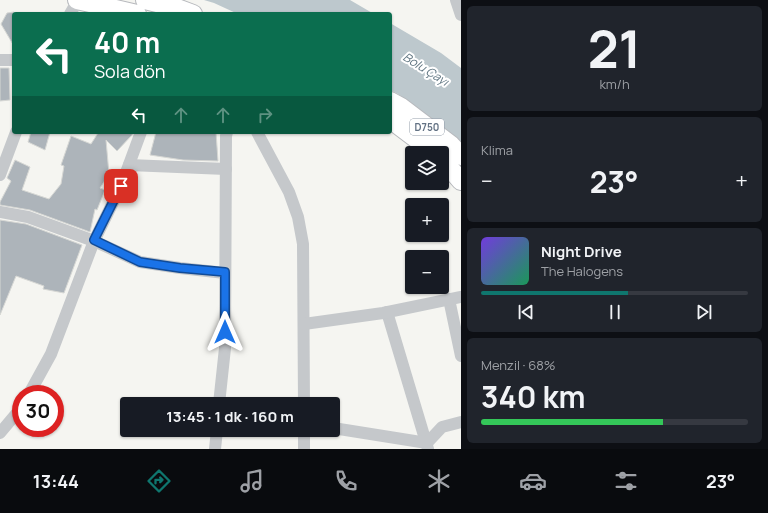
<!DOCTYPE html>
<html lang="tr">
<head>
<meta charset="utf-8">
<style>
  body { margin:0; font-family:Manrope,sans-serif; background:#20242c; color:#f1f3f6; height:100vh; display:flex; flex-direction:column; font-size:15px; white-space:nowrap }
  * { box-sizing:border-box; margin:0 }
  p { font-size:13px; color:#9ea1a6 }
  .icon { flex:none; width:22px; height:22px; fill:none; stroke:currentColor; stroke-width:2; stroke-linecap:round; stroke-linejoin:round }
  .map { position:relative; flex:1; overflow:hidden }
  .panel { display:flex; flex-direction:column; gap:6px; padding:6px; background:#0d0f14; width:307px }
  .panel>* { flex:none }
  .guide { position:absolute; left:12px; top:12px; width:380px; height:122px; border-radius:4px; box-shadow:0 1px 3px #0004; background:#0b6e4f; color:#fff; overflow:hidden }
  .buttons { position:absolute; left:405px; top:146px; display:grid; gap:8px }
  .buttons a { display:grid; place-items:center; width:44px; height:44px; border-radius:4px; background:#171b24; box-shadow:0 1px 3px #0004; font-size:20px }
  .speed { position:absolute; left:12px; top:385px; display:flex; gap:8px; font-size:20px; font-weight:700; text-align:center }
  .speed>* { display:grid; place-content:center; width:52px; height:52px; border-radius:50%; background:#171b24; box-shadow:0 1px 3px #0004; line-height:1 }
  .speed .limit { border:6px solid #d22; background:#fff; color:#111 }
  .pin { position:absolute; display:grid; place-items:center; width:34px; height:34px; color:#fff; margin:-17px; border-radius:8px; box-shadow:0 2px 6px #0006 }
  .me { position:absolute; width:44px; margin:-22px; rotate:0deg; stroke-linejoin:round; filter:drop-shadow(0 0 3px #0008) }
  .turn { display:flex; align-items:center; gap:14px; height:84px; padding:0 16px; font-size:18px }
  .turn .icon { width:52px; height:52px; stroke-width:2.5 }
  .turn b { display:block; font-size:28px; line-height:34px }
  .lanes { display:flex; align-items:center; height:38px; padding:0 16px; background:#0003; justify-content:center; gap:20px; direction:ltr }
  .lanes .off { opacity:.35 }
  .big { font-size:30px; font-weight:700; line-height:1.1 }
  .panel .widget { flex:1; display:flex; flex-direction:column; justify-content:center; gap:6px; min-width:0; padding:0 14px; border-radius:6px; background:#20242c }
  .panel .dial { align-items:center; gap:0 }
  .dial b { font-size:52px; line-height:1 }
  .song { display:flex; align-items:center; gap:12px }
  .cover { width:48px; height:48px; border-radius:6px; background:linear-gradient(135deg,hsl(260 70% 55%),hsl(150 70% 35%)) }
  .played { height:4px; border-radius:2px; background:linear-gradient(90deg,#0f766e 55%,#363941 55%) }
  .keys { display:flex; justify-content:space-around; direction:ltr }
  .heat { display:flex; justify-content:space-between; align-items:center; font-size:22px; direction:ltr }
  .charge { height:6px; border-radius:3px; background:linear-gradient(90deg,#34c759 68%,#363941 0) }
  .trip { position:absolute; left:120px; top:397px; width:220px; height:40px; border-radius:4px; background:#171b24; box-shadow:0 1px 3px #0004; font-weight:700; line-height:40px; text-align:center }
  .tabs { display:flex; height:64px; justify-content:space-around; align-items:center; background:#090b0e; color:#9ea1a6 }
  .tabs .icon { width:28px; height:28px }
  .tabs .current { color:#0f766e }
  .tabs b { font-size:18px; color:#f1f3f6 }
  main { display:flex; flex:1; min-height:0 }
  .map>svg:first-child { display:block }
  .water { fill:#bdc8cd }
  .building { fill:#adb4ba; stroke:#d6d7d4 }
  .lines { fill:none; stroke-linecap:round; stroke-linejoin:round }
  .highway-casing { stroke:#b7b9bd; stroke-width:20 }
  .minor { stroke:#c5c8cb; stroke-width:12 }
  .highway { stroke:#fff; stroke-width:18 }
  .route-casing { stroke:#114b97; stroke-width:10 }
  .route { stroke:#1a73e8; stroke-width:7 }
  .labels { text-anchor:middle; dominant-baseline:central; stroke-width:4; stroke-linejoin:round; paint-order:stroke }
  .shield { fill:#fff; stroke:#929ca9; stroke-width:1 }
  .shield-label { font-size:10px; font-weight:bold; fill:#637284 }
  .water-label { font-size:12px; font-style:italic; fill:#5f7581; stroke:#fff }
</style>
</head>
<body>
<main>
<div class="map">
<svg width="461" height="449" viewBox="0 0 461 449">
  <rect width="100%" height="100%" fill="#f5f5f1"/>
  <!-- water -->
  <g class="water">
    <polygon points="204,0 350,0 374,14 238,14 214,3"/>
    <polygon points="390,23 441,53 461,68 461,143 452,135 398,94 390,90"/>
  </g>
  <!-- building -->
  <g class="building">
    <polygon points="14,12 14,46 1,24 7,13"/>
    <polygon points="0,68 9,68 10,100 0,101"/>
    <polygon points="31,132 50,132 45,150 28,142"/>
    <polygon points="96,132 133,132 132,135 117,151 106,140 109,174 100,188 105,190 97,210 95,209 90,232 30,210 0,205 0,202 11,181 7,178 15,160 30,167 22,190 49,199 61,184 64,166 61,165 71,136 91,144 98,133"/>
    <polygon points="156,132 216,132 218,161 183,160 150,155"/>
    <polygon points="0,220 26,224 82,245 64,293 43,289 44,286 16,276 0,315"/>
  </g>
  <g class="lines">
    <!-- highway casing -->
    <g class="highway-casing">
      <g id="highway">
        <polyline points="77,0 137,14"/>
        <polyline points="145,0 177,8 193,14"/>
        <polyline points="390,101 401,107 451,145 461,156"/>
        <polyline points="390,119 435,153"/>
        <polyline points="442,159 461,181"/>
      </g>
    </g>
    <!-- minor -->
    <g class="minor">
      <polyline points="456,0 461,15"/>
      <polyline points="70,14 78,0"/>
      <polyline points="0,60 14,60"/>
      <polyline points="257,132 289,192 298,217 303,244 304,404"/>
      <polyline points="129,165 226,169"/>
      <polyline points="0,175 16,132"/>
      <polyline points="0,212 28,217 94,241 140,262 180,268 225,273"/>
      <polyline points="449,299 461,356"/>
      <polyline points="387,312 428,449"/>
      <polyline points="304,324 383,313 461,297"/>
      <polyline points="29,394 51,354 94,241 121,186 141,132"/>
      <polyline points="219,404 225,348 226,136 227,132"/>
      <polyline points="333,428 427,443 442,427 461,422"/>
      <polyline points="304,430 304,449"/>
      <polyline points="0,433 21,408"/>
      <polyline points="215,449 217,430"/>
    </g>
    <!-- highway -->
    <use href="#highway" class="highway"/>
  </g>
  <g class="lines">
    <!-- route casing -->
    <g class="route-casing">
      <polyline id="route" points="121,186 94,240 140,262 180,268 225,272 225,332"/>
    </g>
    <!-- route -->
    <use href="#route" class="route"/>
  </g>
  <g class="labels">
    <!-- shield labels -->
    <rect class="shield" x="410" y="119" width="34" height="16" rx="3"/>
    <g class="shield-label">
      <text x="427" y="127">D750</text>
    </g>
    <!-- water labels -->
    <g class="water-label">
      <text transform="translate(426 69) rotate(32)">Bolu Çayı</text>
    </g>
  </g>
</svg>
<div class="buttons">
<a><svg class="icon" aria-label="layers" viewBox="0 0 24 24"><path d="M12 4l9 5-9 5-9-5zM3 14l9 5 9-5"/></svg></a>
<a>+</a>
<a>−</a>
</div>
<div class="speed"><div class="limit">30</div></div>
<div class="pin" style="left:121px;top:186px;background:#d93025"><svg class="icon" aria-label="arrive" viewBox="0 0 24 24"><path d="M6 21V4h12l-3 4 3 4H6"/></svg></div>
<svg class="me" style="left:225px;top:332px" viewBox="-20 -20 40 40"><path d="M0-17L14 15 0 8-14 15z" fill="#1a73e8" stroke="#fff" stroke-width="4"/></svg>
<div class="trip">13:45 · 1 dk · 160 m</div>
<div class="guide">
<div class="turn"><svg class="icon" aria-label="left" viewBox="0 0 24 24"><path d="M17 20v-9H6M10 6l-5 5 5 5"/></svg><div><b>40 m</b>Sola dön</div></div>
<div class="lanes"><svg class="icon" aria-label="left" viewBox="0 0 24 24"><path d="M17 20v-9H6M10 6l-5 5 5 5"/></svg><svg class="icon off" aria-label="ahead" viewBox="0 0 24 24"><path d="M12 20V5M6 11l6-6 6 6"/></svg><svg class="icon off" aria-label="ahead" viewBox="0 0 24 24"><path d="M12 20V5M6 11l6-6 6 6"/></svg><svg class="icon off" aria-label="right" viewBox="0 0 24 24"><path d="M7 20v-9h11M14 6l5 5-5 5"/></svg></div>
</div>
</div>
<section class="panel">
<div class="widget dial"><b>21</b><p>km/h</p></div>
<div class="widget"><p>Klima</p>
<div class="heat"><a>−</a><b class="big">23°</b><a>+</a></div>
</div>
<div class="widget">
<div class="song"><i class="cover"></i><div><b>Night Drive</b><p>The Halogens</p></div></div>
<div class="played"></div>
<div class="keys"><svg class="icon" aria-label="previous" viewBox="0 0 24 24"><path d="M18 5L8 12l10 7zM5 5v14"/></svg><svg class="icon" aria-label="pause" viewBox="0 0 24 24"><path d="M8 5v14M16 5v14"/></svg><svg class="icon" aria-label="next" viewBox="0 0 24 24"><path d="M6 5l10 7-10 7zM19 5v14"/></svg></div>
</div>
<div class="widget"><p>Menzil · 68%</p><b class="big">340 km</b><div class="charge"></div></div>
</section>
</main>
<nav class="tabs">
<b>13:44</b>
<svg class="icon current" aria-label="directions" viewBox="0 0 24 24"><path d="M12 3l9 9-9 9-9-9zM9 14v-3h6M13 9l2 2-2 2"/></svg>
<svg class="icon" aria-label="music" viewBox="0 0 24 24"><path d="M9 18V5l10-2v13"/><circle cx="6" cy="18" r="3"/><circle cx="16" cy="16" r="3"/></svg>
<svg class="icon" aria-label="phone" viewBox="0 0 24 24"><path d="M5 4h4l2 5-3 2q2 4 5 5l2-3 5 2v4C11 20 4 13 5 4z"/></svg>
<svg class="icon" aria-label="climate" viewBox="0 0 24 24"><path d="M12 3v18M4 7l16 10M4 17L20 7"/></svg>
<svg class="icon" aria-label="car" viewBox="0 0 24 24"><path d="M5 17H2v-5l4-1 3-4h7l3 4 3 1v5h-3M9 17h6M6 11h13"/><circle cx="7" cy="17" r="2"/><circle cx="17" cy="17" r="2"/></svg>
<svg class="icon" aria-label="filters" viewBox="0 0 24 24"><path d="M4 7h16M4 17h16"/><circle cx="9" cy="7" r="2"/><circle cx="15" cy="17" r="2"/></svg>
<b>23°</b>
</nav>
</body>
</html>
